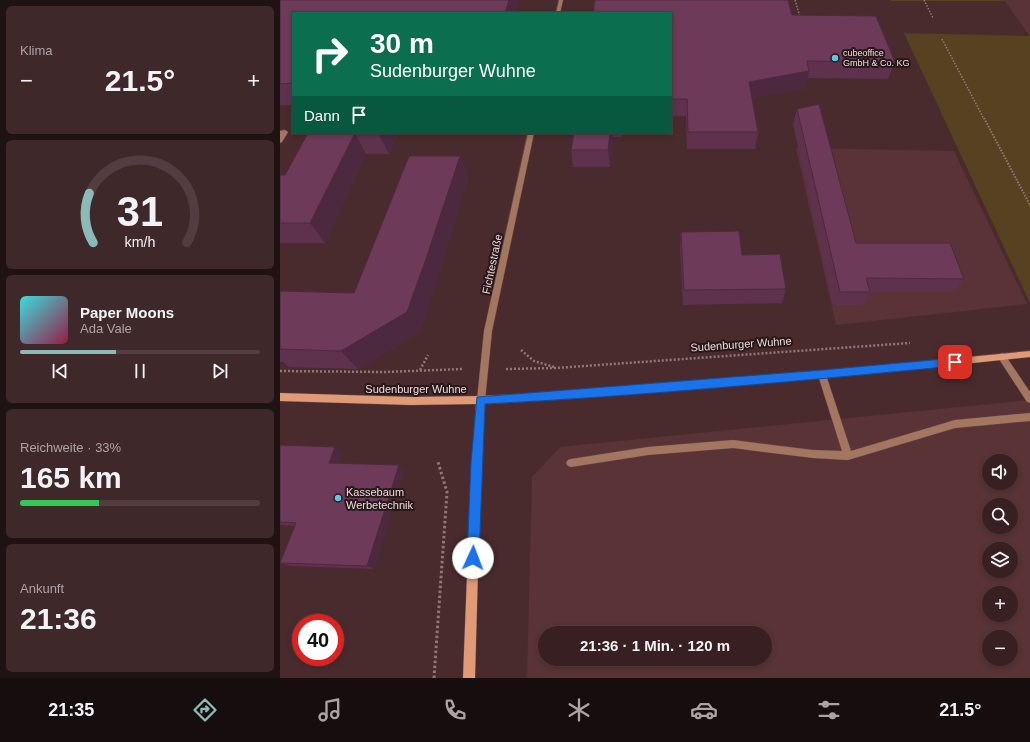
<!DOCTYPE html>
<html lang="de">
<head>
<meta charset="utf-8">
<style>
  body { margin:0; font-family:Arial,sans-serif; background:#3f282a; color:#f1f3f6; height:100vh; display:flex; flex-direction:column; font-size:15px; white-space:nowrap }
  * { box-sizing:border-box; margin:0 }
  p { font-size:13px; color:#aba3a5 }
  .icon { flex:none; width:22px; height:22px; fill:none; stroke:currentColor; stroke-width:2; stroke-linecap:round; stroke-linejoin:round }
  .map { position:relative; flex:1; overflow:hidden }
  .sheet { display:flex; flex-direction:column; gap:6px; padding:6px; background:#1f1213; width:280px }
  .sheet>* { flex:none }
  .guide { position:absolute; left:12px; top:12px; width:380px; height:122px; border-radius:0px; box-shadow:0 2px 6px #0003,0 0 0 1px #523e40; background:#0b6e4f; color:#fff; overflow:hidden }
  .controls { position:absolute; left:702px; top:454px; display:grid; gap:8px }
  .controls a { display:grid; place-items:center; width:36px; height:36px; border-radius:50%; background:#382022; box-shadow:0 2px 6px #0003,0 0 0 1px #523e40; font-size:20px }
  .speed { position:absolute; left:12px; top:614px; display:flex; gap:8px; font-size:20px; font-weight:700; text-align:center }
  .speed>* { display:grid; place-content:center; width:52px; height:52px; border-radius:50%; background:#382022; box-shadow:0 2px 6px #0003,0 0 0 1px #523e40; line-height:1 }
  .speed .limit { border:6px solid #d22; background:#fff; color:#111 }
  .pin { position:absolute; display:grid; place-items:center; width:34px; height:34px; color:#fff; margin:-17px; border-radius:8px; box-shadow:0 2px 6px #0006 }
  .me { position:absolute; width:44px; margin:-22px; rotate:2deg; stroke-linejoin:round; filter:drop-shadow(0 0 3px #0008) }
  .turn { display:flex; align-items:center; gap:14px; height:84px; padding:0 12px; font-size:18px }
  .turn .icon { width:52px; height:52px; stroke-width:2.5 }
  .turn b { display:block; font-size:28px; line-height:34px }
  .then { display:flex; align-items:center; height:38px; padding:0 12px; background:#0003; gap:8px; font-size:15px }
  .big { font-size:30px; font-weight:600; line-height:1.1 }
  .sheet .widget { flex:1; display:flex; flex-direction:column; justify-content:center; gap:6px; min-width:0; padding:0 14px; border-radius:6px; background:#3f282a }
  .sheet .dial { align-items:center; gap:0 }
  .dial svg { height:104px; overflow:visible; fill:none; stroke:#523e40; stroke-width:7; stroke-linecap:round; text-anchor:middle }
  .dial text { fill:#f1f3f6; stroke:none }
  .song { display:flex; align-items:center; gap:12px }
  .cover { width:48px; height:48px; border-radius:6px; background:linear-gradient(135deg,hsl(180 70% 55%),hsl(340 70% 35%)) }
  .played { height:4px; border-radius:2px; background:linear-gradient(90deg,#8bbbb9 40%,#523e40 40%) }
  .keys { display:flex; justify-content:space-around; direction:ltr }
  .heat { display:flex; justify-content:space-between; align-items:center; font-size:22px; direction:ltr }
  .charge { height:6px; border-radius:3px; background:linear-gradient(90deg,#34c759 33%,#523e40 0) }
  .trip { position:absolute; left:258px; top:626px; width:234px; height:40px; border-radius:20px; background:#382022; box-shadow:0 2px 6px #0003,0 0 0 1px #523e40; font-weight:600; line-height:40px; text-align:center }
  .menu { display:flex; height:64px; justify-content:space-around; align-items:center; background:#160d0e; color:#aba3a5 }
  .menu .icon { width:28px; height:28px }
  .menu .active { color:#8bbbb9 }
  .menu b { font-size:18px; color:#f1f3f6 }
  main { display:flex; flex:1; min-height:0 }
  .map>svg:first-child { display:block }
  .built { fill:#593336; fill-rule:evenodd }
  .green { fill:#564221 }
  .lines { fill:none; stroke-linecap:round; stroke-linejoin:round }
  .lane-casing { stroke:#644749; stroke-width:1 }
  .street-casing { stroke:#644749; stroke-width:1 }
  .secondary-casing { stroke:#644749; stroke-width:1 }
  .path-far3 { stroke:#917778; stroke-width:1.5; stroke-dasharray:1.5 1.5; stroke-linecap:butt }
  .path-far2 { stroke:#917778; stroke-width:2; stroke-dasharray:1.5 1.5; stroke-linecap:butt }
  .path-far1 { stroke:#917778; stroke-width:2.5; stroke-dasharray:2 2; stroke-linecap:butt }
  .path { stroke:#917778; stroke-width:3; stroke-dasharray:2.5 2.5; stroke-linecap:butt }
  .lane { fill:#a37660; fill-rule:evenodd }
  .street { fill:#a37660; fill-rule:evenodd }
  .secondary { fill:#e09a76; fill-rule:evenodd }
  .wall { fill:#5e324d }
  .shaded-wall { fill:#4c293e }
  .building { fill:#6d3a59; stroke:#4c293e }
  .route { fill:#1a73e8; stroke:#114b97 }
  .poi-dot { fill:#58c9e4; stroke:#271819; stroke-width:1.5 }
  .labels { text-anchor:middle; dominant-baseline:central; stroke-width:4; stroke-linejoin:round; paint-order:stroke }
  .far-poi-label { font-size:9px; fill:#efdadb; stroke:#271819; text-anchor:start }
  .street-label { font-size:11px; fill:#efdadb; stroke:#271819 }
  .poi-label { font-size:11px; fill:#efdadb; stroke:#271819; text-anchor:start }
</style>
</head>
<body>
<main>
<section class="sheet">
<div class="widget"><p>Klima</p>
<div class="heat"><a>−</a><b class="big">21.5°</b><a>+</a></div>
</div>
<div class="widget dial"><svg viewBox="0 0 100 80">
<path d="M14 69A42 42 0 1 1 86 69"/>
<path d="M14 69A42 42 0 0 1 11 31" stroke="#8bbbb9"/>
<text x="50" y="56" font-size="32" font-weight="700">31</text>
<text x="50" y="72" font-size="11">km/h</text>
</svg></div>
<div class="widget">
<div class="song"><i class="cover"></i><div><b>Paper Moons</b><p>Ada Vale</p></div></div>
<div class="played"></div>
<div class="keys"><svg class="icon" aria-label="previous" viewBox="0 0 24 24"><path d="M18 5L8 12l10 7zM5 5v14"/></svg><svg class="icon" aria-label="pause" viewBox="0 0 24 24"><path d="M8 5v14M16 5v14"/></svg><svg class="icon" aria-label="next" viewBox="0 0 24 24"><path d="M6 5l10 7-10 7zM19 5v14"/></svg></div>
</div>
<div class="widget"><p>Reichweite · 33%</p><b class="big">165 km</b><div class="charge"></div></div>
<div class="widget"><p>Ankunft</p><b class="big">21:36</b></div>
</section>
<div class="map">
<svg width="750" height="678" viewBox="0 0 750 678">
  <rect width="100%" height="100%" fill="#4a2b2d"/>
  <!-- built -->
  <g class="built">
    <polygon points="724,0 750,0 750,36 749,35"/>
    <polygon points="516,148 674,151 747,304 556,325"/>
    <path d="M750 400V678H247L252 477 280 447ZM709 461H731V483H709ZM709 505H731V527H709ZM709 549H731V571H709ZM709 593H731V615H709ZM265 633H485V659H265ZM709 637H731V659H709Z"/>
  </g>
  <!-- green -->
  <g class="green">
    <polygon points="610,0 724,0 725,1 611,1"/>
    <polygon points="624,33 750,36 750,303"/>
  </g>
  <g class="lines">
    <!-- lane casing -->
    <g class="lane-casing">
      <g id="lane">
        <polygon points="5,130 8,132 2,142 0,143 0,131"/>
        <polygon points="722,353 725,355 750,392 750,403 747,402 719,359 718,357 719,355"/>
        <polygon points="542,371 545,372 546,375 571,451 675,420 750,413 750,421 675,428 568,460 533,458 453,448 368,455 291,467 288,466 286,463 288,460 291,459 368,447 453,440 533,450 562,451 538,375 539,372"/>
      </g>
    </g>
    <!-- street casing -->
    <g class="street-casing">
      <g id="street">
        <polygon points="279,0 283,0 280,13 276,13"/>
        <polygon points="248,133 254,133 212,331 205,400 204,403 201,404 198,403 197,400 204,331"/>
      </g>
    </g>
    <!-- secondary casing -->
    <g class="secondary-casing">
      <path id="secondary" d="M750 351V357C569 376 387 394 205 404L200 498 195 678H183L190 498 196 404 131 405 0 401V393L131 397 201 396 275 392 542 371Z"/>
    </g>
    <!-- path-far3 -->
    <g class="path-far3">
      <polyline points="515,0 520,17"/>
      <polyline points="644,0 653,18"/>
      <polyline points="662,39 704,119"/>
    </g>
    <!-- path-far2 -->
    <polyline class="path-far2" points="704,118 750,205"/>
    <!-- path-far1 -->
    <g class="path-far1">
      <polyline points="241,350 254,361 274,367"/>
      <polyline points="226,369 276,368 630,343"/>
      <polyline points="140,370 148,355"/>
      <polyline points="0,371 105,372 183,369"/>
    </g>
    <!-- path -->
    <polyline class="path" points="154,678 167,492 158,462"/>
    <!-- lane -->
    <use href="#lane" class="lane"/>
    <!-- street -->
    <use href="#street" class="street"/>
    <!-- secondary -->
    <use href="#secondary" class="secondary"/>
  </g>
  <!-- wall -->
  <g class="wall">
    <polygon points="0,0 240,0 236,13 13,13 13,105 0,105"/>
    <polygon points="391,13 512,15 615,62 608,79 527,78 525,88 472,98 478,132 475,149 407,149 406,116 391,116"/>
    <polygon points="517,109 576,243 684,279 674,292 590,292 583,305 553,305 513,124"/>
    <polygon points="28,133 118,133 109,154 86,154 45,243 0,243 0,175 5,175"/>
    <polygon points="294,133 342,133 342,137 333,137 330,167 293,167 291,150"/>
    <polygon points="180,156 188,178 158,276 140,332 78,369 9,367 3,362 0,362 0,291 74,293"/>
    <polygon points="401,232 462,255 506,289 502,303 403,305 400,247"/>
    <polygon points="0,445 55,447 62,453 58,463 124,470 94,569 10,566 0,563 15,526 0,525"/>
  </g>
  <!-- shaded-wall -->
  <g class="shaded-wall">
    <polygon points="229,0 240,0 236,13 225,13"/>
    <polygon points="529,71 525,88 467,99 469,82"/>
    <polygon points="75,133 86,154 45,243 30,223"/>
    <polygon points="98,133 118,133 109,154"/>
    <polygon points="330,133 332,133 333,137 330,167 328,150"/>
    <polygon points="180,156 188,178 158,276 140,332 78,369 61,351"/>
    <polygon points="55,447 62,453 57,468 49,463"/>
    <polygon points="119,465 124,470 94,569 87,566"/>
  </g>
  <!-- building -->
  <g class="building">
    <polygon points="0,0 229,0 225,13 13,13 13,83 0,84"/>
    <polygon points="315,0 508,0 512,15 596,16 615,62 527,61 529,71 469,82 478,132 408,132 407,99 391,99 391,13 313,13"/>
    <polygon points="539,104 576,243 670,243 684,279 586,278 590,292 560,292 517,109"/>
    <polygon points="28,133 75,133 30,223 0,223 0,175 5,175"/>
    <polygon points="294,133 330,133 328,150 291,150"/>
    <polygon points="129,156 180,156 147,256 127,312 61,351 0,349 0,291 74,293"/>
    <polygon points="459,231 462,255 500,254 506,289 404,290 401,232"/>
    <polygon points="0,445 55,447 49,463 119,465 87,566 0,563 16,523 0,522"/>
  </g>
  <!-- route -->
  <path class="route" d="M675 358 678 359 679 362 678 365 675 366C519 381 362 396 205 404L199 558 197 562 193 564 189 562 187 558 191 462 197 397 542 370Z"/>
  <!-- markers -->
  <g class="poi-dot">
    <circle cx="555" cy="58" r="4"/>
    <circle cx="58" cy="498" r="4"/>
  </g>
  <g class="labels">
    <!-- far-poi labels -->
    <g class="far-poi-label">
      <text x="563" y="53">cubeoffice<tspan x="563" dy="10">GmbH &amp; Co. KG</tspan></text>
    </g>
    <!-- street labels -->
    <g class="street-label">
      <text transform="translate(212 264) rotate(-78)">Fichtestraße</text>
      <text transform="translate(461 344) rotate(-4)">Sudenburger Wuhne</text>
      <text x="136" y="389">Sudenburger Wuhne</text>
    </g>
    <!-- poi labels -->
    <g class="poi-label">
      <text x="66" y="492">Kassebaum<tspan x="66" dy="13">Werbetechnik</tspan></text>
    </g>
  </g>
</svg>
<div class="controls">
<a><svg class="icon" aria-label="sound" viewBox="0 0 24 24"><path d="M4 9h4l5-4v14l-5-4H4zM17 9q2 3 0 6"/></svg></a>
<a><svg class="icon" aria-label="search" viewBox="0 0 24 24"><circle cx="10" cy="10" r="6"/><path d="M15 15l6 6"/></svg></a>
<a><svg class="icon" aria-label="layers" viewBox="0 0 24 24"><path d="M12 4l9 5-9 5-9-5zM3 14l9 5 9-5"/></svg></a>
<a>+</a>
<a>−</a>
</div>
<div class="speed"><div class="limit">40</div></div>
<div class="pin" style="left:675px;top:362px;background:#d93025"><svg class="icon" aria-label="arrive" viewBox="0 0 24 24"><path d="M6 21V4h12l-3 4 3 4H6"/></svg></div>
<svg class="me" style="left:193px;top:558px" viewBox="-20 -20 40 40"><circle r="19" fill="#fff"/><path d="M0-13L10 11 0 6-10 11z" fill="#1a73e8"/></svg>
<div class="trip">21:36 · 1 Min. · 120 m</div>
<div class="guide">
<div class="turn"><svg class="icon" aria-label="right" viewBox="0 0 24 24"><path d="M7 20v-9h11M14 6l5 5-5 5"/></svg><div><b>30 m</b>Sudenburger Wuhne</div></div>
<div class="then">Dann<svg class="icon" aria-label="arrive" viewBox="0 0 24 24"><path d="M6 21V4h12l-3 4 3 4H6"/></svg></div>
</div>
</div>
</main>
<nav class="menu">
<b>21:35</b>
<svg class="icon active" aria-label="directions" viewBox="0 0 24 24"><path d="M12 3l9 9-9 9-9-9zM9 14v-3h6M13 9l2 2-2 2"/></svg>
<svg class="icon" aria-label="music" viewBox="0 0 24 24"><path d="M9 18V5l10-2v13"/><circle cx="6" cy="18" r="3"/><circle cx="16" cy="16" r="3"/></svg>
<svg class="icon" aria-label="phone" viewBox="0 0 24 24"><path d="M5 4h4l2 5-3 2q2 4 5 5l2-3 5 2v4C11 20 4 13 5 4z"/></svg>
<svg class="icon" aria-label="climate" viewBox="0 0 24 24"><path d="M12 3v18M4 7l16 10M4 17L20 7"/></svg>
<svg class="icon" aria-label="car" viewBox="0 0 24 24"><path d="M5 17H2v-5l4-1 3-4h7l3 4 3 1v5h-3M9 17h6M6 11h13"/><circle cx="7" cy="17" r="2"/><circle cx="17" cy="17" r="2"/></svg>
<svg class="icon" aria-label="filters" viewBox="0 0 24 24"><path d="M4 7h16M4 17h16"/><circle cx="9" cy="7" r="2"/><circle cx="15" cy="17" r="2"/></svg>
<b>21.5°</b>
</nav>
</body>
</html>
